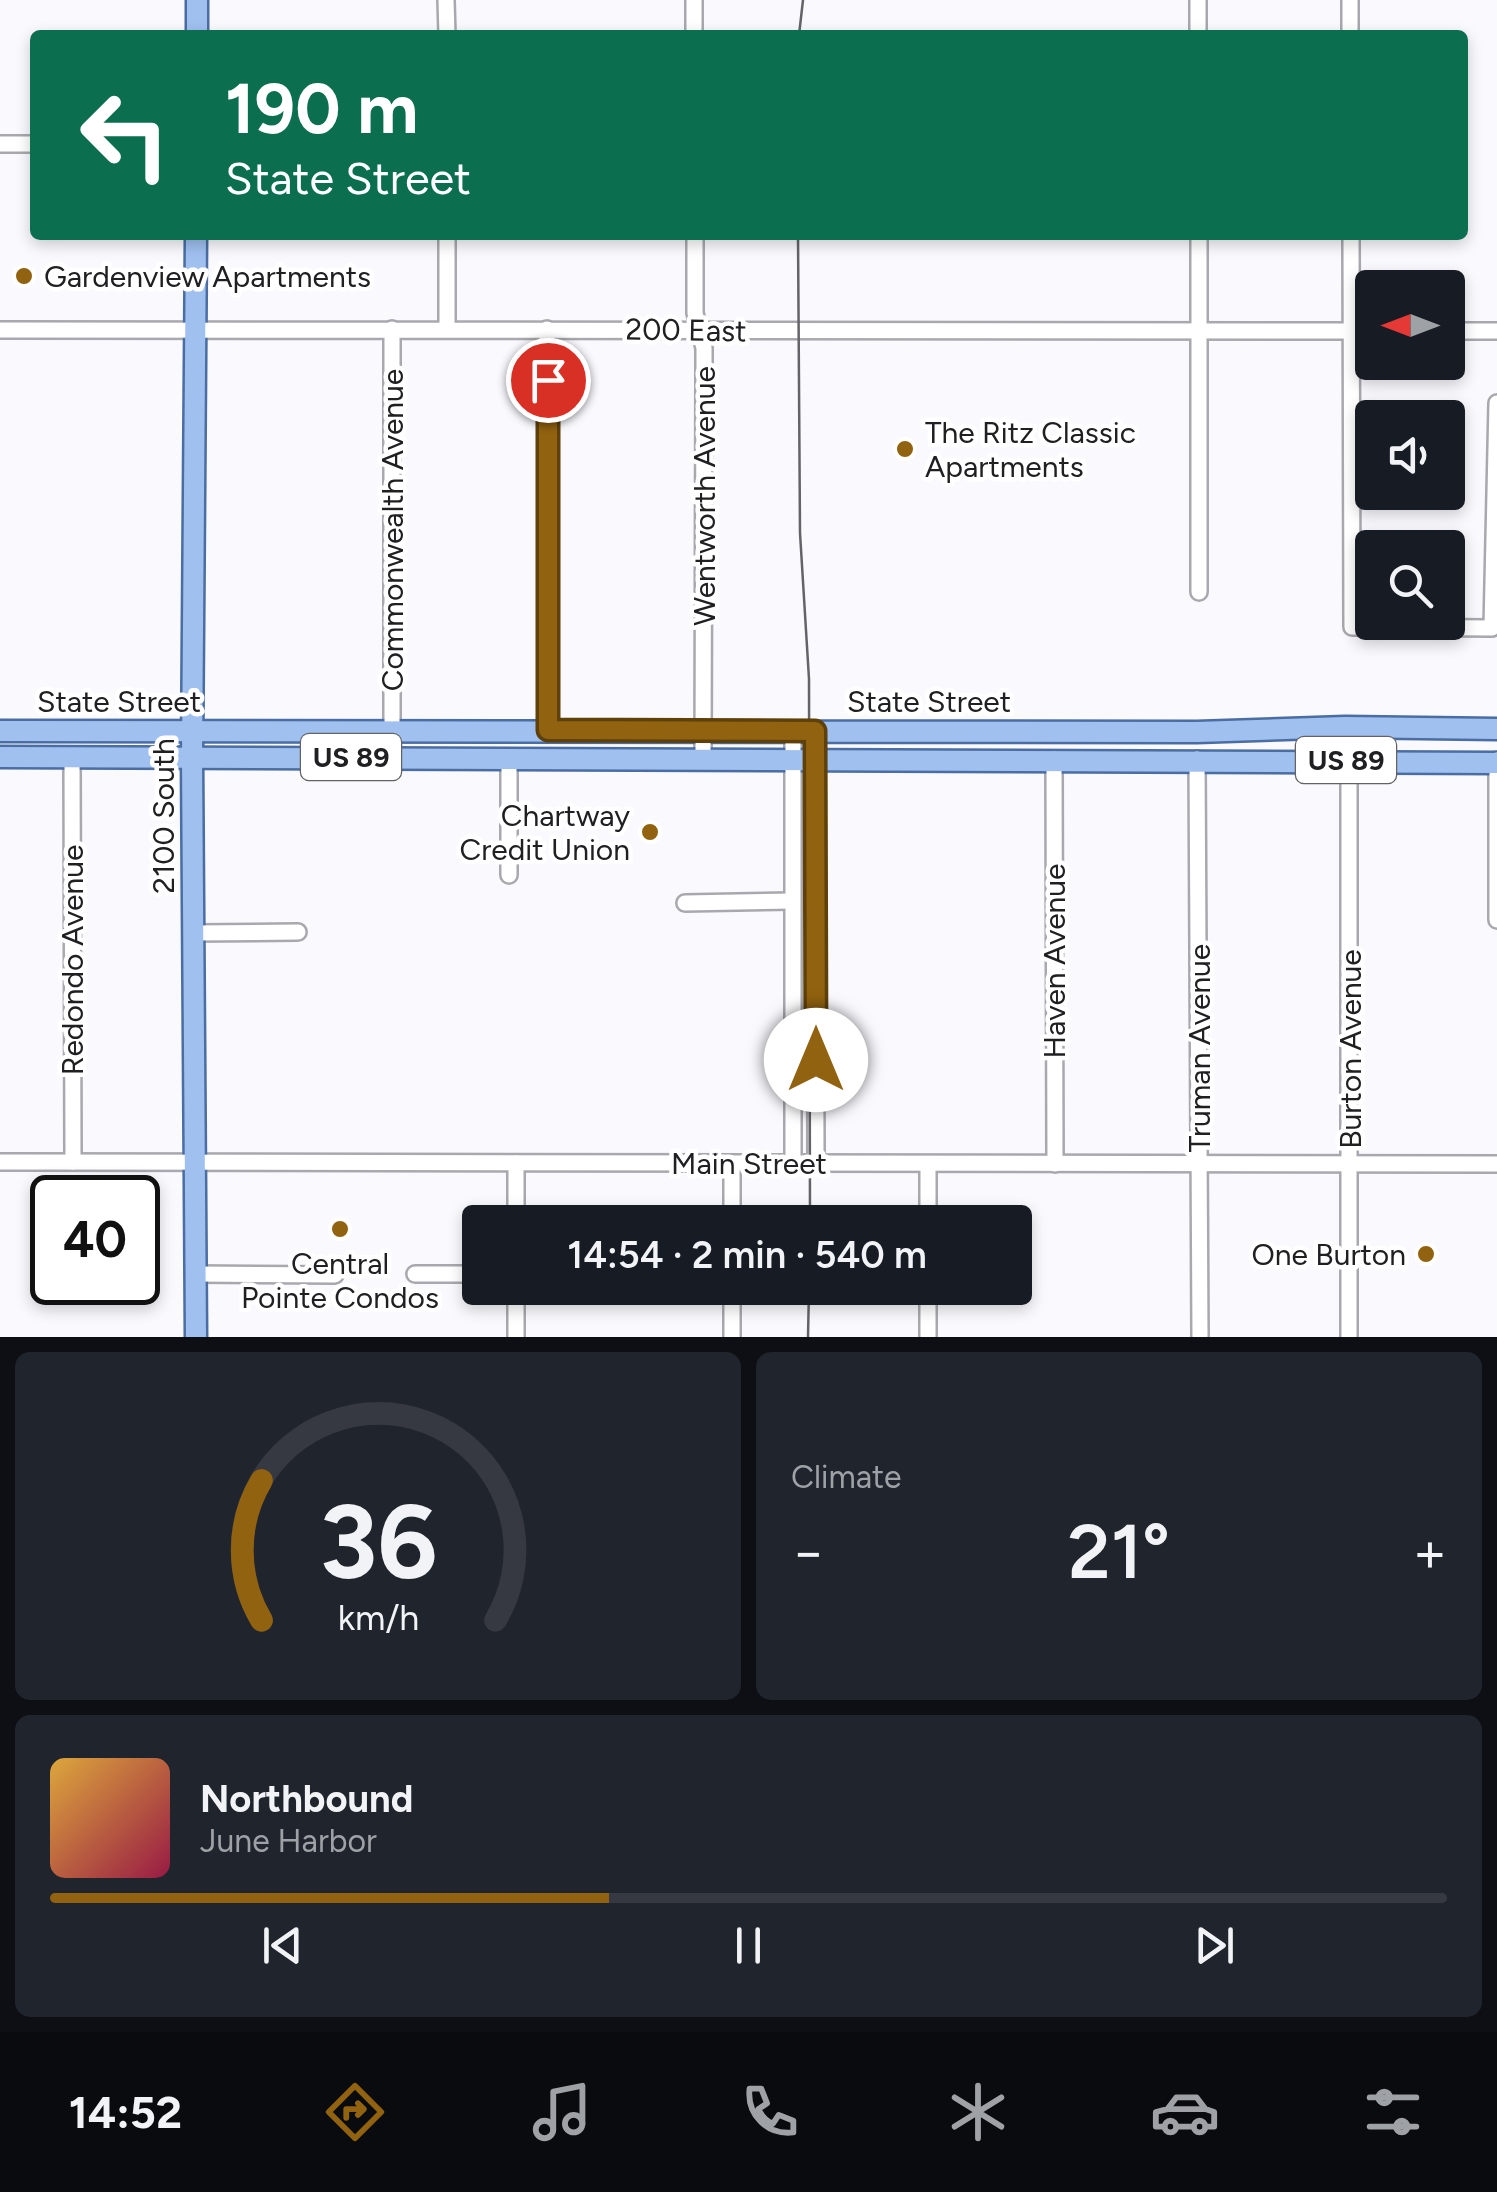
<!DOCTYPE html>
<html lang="en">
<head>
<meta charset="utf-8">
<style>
  body { margin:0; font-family:Figtree,sans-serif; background:#20242c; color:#f1f3f6; height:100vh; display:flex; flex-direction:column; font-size:38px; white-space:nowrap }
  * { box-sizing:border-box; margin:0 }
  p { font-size:32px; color:#9ea1a6 }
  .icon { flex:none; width:55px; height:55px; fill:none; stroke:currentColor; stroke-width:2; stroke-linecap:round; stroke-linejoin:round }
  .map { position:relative; height:1337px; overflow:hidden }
  .panel { display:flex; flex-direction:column; gap:15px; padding:15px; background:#0d0f14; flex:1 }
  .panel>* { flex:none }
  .guide { position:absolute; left:30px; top:30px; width:1438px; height:210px; border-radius:10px; box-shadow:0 5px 15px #0003; background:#0b6e4f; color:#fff; overflow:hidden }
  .needle { width:65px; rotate:270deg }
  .fabs { position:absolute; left:1355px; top:270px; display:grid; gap:20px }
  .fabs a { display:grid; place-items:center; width:110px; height:110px; border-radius:10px; background:#171b24; box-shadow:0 5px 15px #0003; font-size:50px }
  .speed { position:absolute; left:30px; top:1175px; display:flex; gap:20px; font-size:50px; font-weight:700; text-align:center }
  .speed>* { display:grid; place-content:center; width:130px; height:130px; border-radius:50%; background:#171b24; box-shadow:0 5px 15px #0003; line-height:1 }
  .speed .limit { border:5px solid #111; border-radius:15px; background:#fff; color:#111 }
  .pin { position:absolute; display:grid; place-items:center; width:85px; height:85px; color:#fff; margin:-42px; border:5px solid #fff; border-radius:50%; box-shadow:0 2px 10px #0007 }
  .me { position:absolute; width:110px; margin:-55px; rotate:0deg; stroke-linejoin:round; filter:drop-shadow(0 0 8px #0008) }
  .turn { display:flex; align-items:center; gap:35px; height:210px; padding:0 30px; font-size:45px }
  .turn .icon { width:130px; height:130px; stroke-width:2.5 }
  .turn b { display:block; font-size:70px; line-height:85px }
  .big { font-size:75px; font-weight:600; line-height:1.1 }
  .panel .card { flex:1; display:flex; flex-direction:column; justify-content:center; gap:15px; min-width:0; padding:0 35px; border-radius:15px; background:#20242c }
  .panel .dial { align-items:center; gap:0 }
  .dial svg { height:260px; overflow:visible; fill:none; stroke:#363941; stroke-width:7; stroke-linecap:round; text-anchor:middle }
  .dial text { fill:#f1f3f6; stroke:none }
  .song { display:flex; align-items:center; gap:30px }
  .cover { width:120px; height:120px; border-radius:15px; background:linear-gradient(135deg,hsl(40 70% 55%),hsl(340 70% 35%)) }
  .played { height:10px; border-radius:5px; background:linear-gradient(90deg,#91620f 40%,#363941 40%) }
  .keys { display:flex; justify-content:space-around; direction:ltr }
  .heat { display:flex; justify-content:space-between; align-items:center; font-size:55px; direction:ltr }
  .panel .tiles { flex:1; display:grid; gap:15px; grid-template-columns:1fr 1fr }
  .card:last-child { grid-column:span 2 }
  .trip { position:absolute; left:462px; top:1205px; width:570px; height:100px; border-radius:10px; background:#171b24; box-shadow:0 5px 15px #0003; font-weight:600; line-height:100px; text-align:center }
  .tabs { display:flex; height:160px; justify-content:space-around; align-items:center; background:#090b0e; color:#9ea1a6 }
  .tabs .icon { width:70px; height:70px }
  .tabs .current { color:#91620f }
  .tabs b { font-size:45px; color:#f1f3f6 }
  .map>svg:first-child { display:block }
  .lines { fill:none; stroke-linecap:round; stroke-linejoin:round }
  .minor-casing { stroke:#a8a8ae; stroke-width:20 }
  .major-casing { stroke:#4a6da2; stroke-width:25 }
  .minor { stroke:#fff; stroke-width:15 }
  .major { stroke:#a0c0f0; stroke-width:20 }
  .tram { stroke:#646468; stroke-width:2.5 }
  .route-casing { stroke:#5e400a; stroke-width:25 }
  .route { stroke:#91620f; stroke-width:18 }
  .poi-dot { fill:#91620f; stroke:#fff; stroke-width:4 }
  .labels { text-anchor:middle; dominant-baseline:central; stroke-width:9; stroke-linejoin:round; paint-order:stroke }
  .shield { fill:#fff; stroke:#636365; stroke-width:2.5 }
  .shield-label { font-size:28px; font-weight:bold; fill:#202023 }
  .poi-label { font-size:30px; fill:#202023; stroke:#fff; text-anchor:start }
  .street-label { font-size:30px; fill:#202023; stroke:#fff }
</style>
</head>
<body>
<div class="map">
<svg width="1497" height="1337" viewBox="0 0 1497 1337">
  <rect width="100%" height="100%" fill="#f9f9fe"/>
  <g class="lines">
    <!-- minor casing -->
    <g class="minor-casing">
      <g id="minor">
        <polyline points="446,0 447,35"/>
        <polyline points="694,0 694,35"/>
        <polyline points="1198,0 1198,35"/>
        <polyline points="1350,0 1350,35"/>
        <polyline points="0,144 35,144"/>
        <polyline points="447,235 447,329"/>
        <polyline points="695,235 695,313 704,348 704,377 703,758"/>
        <polyline points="1199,235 1199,592"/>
        <polyline points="1351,235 1352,627 1492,628 1497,403"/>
        <polyline points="392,329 392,730"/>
        <polyline points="547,329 547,730"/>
        <polyline points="0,330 1372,331"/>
        <polyline points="1448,331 1497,331"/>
        <polyline points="815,731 816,1164"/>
        <polyline points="72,757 73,1162"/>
        <polyline points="509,757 509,875"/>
        <polyline points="1054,759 1055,1164"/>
        <polyline points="1197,759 1200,1337"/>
        <polyline points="1497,760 1497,920"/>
        <polyline points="685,903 792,901"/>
        <polyline points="194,933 298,932"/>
        <polyline points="0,1162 1497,1164"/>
        <polyline points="516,1163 516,1222"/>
        <polyline points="732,1163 732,1222"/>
        <polyline points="793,1164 793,731"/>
        <polyline points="928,1222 928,1164"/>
        <polyline points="196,1274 335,1275"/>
        <polyline points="415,1274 480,1274"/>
        <polyline points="516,1288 516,1337"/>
        <polyline points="732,1288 732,1337"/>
        <polyline points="928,1288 928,1337"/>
        <polyline points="1349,1337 1349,760"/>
      </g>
    </g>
    <!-- major casing -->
    <g class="major-casing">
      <g id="major">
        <polyline points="197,0 197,35"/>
        <polyline points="0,731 1197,732 1345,727 1497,729"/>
        <polyline points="0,757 1497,763"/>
        <polyline points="196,1337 192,757 196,235"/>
      </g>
    </g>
    <!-- minor -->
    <use href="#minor" class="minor"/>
    <!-- major -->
    <use href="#major" class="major"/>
    <!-- tram -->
    <g class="tram">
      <polyline points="799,35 803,0"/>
      <polyline points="798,235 800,533 809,679 810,1222"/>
      <polyline points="808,1337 809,1288"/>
    </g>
  </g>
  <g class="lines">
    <!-- route casing -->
    <g class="route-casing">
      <polyline id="route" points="548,380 548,730 815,731 816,1060"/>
    </g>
    <!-- route -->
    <use href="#route" class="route"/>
  </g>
  <!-- markers -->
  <g class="poi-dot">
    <circle cx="24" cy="276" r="10"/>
    <circle cx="905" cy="449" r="10"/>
    <circle cx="650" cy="832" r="10"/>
    <circle cx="340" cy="1229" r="10"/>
    <circle cx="1426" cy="1254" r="10"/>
  </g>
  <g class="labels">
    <!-- shield labels -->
    <g class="shield">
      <rect x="301" y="734" width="100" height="46" rx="8"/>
      <rect x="1296" y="737" width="100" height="46" rx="8"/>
    </g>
    <g class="shield-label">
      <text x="351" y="757">US 89</text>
      <text x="1346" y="760">US 89</text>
    </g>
    <!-- poi labels -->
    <g class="poi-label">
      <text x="44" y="276">Gardenview Apartments</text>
      <text x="925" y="432">The Ritz Classic<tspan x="925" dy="34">Apartments</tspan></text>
      <text x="630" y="815" text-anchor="end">Chartway<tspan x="630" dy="34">Credit Union</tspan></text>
      <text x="1406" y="1254" text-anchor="end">One Burton</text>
      <text x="340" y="1263" text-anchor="middle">Central<tspan x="340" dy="34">Pointe Condos</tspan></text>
    </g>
    <!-- street labels -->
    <g class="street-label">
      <text transform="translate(686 330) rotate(1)">200 East</text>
      <text transform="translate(704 496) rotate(-90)">Wentworth Avenue</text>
      <text transform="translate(392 530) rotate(-90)">Commonwealth Avenue</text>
      <text x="119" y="701">State Street</text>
      <text x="929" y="701">State Street</text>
      <text transform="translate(163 816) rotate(-90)">2100 South</text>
      <text transform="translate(72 960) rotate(-90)">Redondo Avenue</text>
      <text transform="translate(1054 961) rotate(-90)">Haven Avenue</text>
      <text transform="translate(1199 1048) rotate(-90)">Truman Avenue</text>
      <text transform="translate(1350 1049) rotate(-90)">Burton Avenue</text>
      <text x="749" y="1163">Main Street</text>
    </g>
  </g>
</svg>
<div class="fabs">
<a><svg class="needle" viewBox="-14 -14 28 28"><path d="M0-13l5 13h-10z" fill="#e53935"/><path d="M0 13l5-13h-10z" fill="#9ea1a6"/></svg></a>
<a><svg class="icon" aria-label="sound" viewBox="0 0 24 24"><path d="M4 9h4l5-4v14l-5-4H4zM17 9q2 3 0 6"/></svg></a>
<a><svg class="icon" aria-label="search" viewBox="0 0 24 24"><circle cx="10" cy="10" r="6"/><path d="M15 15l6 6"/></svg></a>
</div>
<div class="speed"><div class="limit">40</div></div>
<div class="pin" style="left:548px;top:380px;background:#d93025"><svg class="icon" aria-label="arrive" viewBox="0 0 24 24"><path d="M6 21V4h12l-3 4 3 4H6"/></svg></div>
<svg class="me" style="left:816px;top:1060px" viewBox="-20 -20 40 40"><circle r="19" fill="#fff"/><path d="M0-13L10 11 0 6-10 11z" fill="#91620f"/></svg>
<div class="trip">14:54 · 2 min · 540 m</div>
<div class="guide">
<div class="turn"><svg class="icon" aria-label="left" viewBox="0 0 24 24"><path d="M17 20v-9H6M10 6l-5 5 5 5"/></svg><div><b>190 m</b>State Street</div></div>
</div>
</div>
<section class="panel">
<div class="tiles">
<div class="card dial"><svg viewBox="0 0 100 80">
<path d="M14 69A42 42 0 1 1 86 69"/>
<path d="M14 69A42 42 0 0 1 14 26" stroke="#91620f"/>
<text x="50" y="56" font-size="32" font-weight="700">36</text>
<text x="50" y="72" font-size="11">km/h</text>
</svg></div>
<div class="card"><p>Climate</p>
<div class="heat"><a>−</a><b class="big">21°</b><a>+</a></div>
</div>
<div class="card">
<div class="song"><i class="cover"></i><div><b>Northbound</b><p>June Harbor</p></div></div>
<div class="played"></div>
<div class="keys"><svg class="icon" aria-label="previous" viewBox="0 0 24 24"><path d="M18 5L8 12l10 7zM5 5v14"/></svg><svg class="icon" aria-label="pause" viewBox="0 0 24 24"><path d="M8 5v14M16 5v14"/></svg><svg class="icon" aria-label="next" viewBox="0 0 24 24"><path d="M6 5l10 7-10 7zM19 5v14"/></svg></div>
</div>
</div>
</section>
<nav class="tabs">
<b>14:52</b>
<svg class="icon current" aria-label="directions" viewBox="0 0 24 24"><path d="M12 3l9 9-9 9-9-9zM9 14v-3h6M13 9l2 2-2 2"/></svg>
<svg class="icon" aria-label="music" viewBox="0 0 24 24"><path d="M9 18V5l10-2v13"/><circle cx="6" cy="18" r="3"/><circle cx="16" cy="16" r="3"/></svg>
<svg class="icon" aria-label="phone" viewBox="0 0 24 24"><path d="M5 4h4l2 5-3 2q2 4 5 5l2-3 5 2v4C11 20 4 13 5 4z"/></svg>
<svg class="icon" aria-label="climate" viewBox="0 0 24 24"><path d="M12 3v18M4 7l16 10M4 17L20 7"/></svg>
<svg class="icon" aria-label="car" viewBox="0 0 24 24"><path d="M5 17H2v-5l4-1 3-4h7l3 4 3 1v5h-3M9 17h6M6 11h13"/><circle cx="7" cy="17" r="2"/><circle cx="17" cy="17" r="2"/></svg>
<svg class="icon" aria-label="filters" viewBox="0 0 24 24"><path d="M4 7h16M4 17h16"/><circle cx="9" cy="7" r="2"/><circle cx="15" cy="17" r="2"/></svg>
</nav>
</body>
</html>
